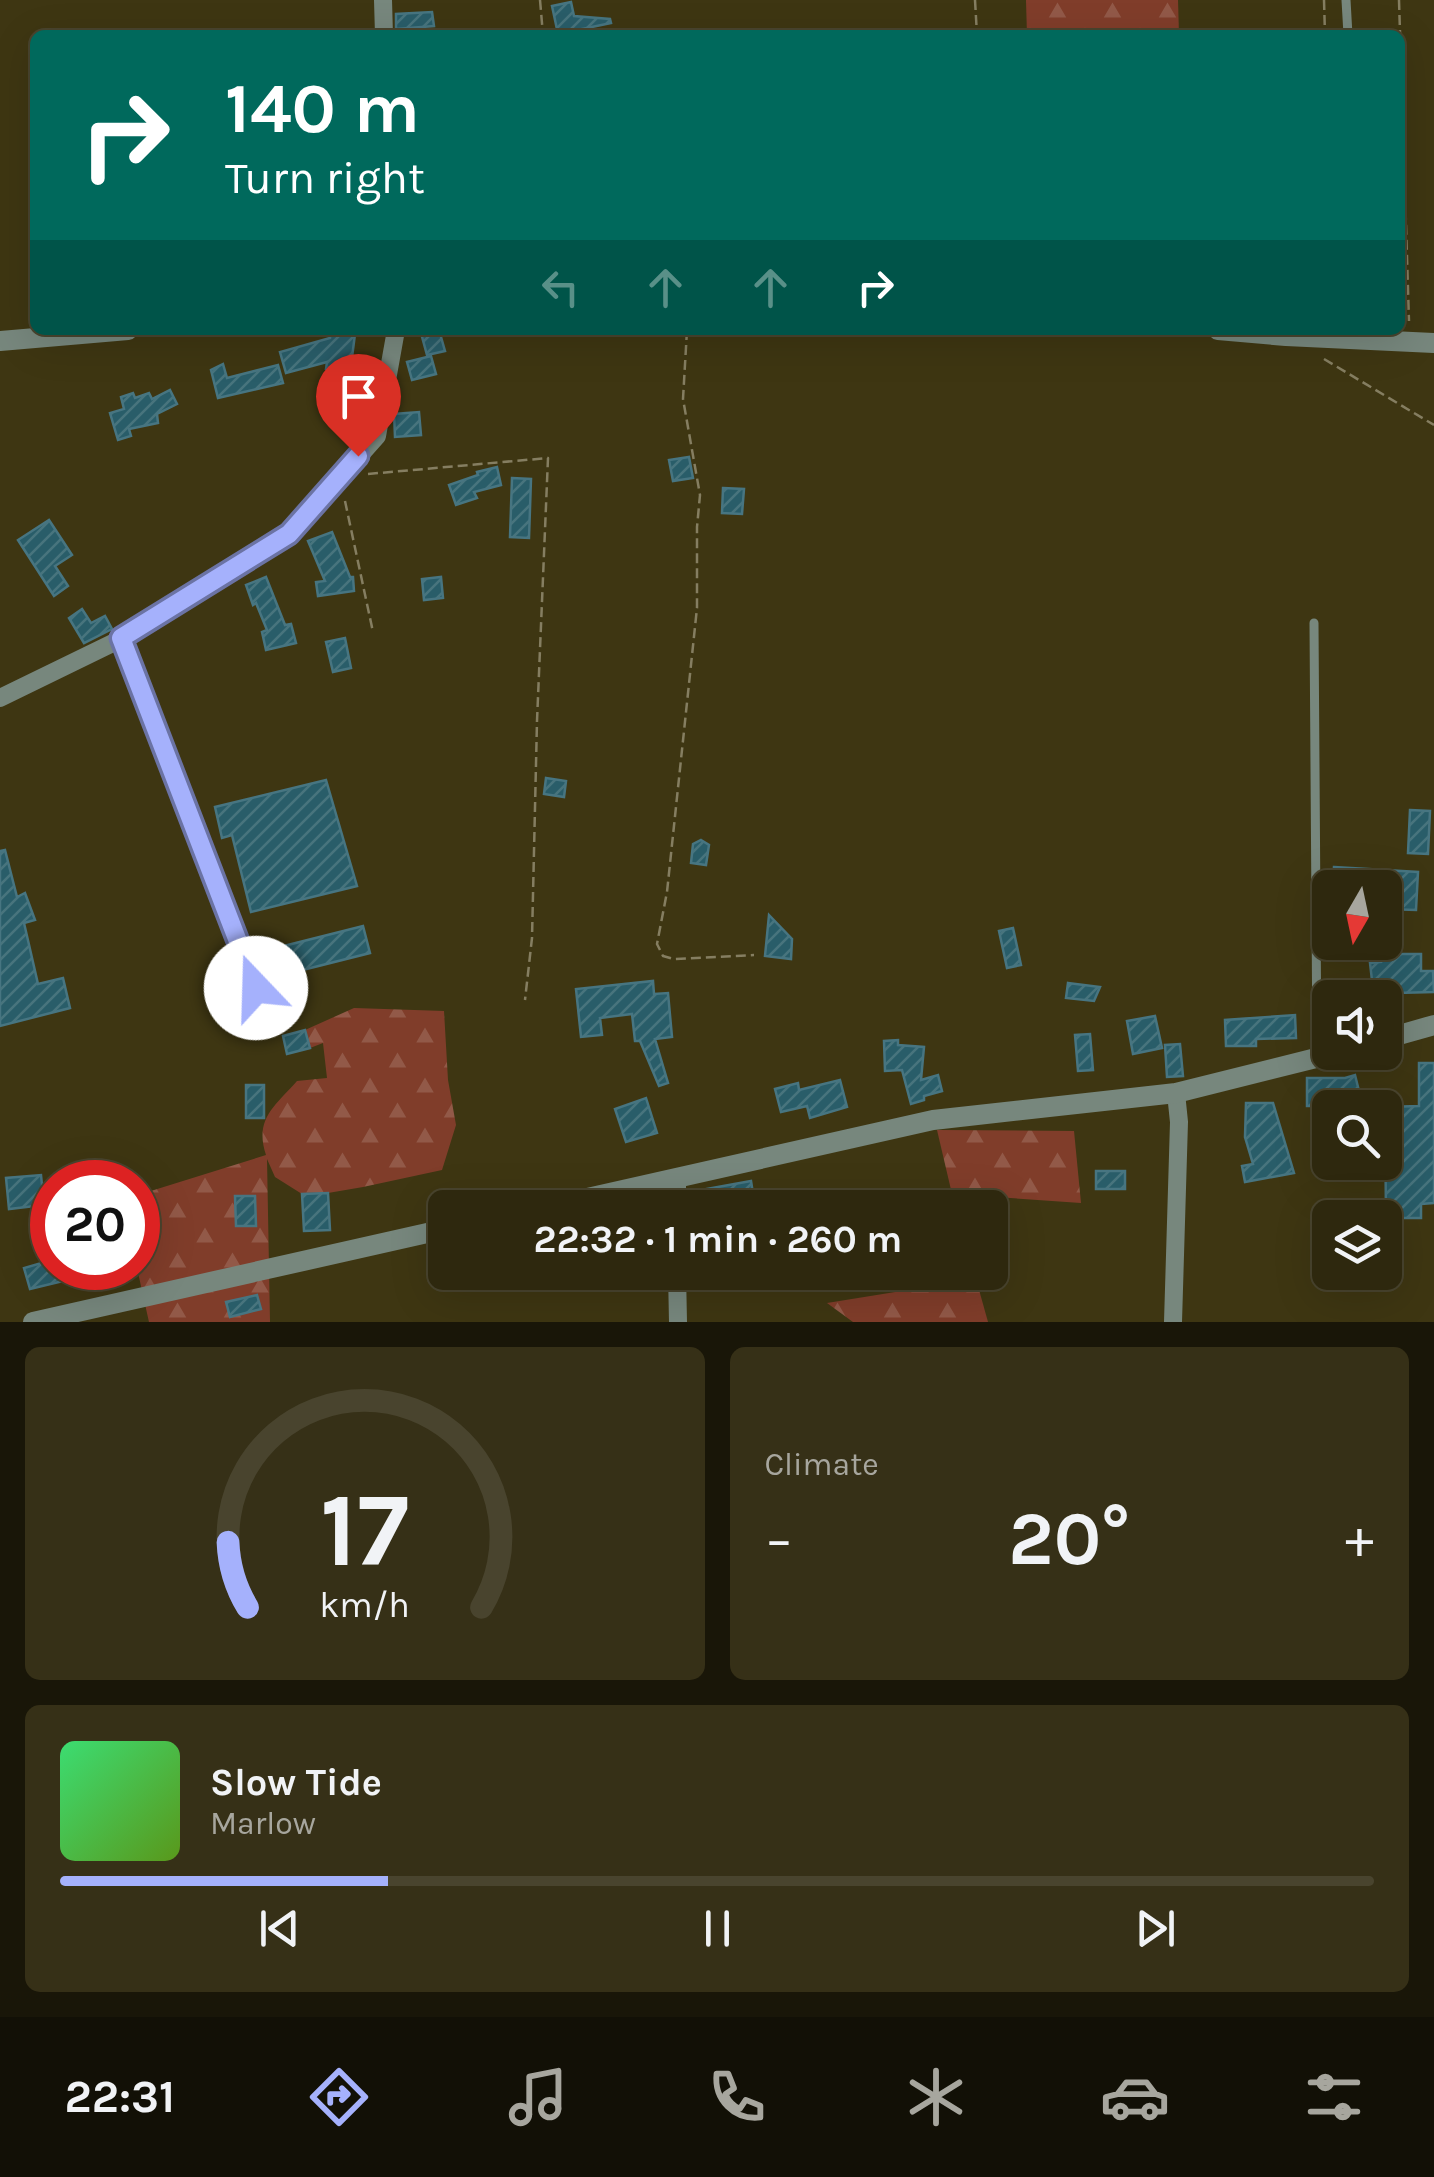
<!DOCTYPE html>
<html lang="en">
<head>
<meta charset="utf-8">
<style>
  body { margin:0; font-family:Karla,sans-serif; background:#363017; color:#f1f3f6; height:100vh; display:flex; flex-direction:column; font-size:38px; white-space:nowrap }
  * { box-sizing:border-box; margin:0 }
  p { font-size:32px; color:#a7a69e }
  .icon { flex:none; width:55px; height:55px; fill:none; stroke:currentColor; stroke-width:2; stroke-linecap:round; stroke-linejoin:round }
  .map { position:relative; height:1322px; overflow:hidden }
  .details { display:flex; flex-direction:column; gap:25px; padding:25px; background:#191608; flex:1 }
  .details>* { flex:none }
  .banner { position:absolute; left:30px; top:30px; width:1375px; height:305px; border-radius:15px; box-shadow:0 10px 40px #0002,0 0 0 2px #49442e; background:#00695c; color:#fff; overflow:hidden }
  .needle { width:65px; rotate:189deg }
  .controls { position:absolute; left:1312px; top:870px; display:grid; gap:20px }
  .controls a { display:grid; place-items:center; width:90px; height:90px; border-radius:15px; background:#2e280e; box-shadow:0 10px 40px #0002,0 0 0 2px #49442e; font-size:50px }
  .speed { position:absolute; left:30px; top:1160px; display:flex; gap:20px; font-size:50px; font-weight:700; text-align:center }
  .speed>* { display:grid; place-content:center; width:130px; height:130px; border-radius:50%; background:#2e280e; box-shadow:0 10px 40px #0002,0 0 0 2px #49442e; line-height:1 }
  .speed .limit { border:15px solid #d22; background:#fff; color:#111 }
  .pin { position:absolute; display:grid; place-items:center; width:85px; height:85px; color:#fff; margin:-102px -42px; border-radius:50% 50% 50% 0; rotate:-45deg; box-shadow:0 0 10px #0007 }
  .pin .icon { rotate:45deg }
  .me { position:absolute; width:110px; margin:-55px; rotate:339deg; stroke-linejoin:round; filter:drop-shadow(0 0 8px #0008) }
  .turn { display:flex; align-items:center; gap:35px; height:210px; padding:0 30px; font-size:45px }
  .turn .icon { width:130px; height:130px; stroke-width:2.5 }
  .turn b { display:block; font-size:70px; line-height:85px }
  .lanes { display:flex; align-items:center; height:95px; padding:0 30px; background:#0003; justify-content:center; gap:50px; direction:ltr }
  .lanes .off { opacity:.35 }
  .big { font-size:75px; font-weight:700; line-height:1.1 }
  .details .tile { flex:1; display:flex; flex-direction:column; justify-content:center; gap:15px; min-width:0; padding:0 35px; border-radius:15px; background:#363017 }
  .details .dial { align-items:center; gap:0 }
  .dial svg { height:260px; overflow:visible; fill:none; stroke:#49442e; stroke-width:7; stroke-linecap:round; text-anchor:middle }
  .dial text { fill:#f1f3f6; stroke:none }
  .song { display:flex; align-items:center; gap:30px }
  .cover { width:120px; height:120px; border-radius:15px; background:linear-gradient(135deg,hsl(140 70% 55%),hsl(90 70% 35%)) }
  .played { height:10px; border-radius:5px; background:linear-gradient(90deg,#a5b1fc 25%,#49442e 25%) }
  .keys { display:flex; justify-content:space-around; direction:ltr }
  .heat { display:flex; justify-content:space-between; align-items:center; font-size:55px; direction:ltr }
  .details .tiles { flex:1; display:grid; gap:25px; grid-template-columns:1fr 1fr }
  .tile:last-child { grid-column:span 2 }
  .trip { position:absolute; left:428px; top:1190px; width:580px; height:100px; border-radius:15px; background:#2e280e; box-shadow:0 10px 40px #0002,0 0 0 2px #49442e; font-weight:700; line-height:100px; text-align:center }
  .dock { display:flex; height:160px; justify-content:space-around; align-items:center; background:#121006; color:#a7a69e }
  .dock .icon { width:70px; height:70px }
  .dock .active { color:#a5b1fc }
  .dock b { font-size:45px; color:#f1f3f6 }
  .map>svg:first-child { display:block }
  .forest { fill:url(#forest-firs) }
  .building { fill:url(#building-hatch); stroke:#477581; stroke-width:2.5 }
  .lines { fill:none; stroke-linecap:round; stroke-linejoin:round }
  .path { stroke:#857e61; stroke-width:2.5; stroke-dasharray:10 5; stroke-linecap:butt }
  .service { stroke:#77877d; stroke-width:9 }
  .minor { stroke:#77877d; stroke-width:18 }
  .tertiary { stroke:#77877d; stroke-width:20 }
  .route-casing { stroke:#6b73a4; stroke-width:25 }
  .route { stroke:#a5b1fc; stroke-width:18 }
</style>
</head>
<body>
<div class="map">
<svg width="1434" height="1322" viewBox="0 0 1434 1322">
  <defs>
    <pattern id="forest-firs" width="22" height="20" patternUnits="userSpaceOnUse" patternTransform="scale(2.5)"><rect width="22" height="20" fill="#803d2a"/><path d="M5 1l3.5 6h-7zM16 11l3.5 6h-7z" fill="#925948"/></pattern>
    <pattern id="building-hatch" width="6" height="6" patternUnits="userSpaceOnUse" patternTransform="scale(2.5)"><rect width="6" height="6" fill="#295d69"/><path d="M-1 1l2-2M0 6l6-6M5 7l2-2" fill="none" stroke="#48747d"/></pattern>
  </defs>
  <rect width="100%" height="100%" fill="#3e3612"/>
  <!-- forest -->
  <g class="forest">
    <polygon points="1026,0 1178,0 1179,35 1027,35"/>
    <path d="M354 1008 444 1011 448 1080 456 1125 442 1170 363 1187 328 1193 302 1194 275 1177 267 1159 270 1322H149L137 1268 138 1195 266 1155C254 1119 275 1106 297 1081L327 1078 323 1043 310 1048 305 1030Z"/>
    <polygon points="937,1130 1074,1131 1081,1203 952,1194"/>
    <polygon points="976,1279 988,1322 853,1322 827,1303"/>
  </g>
  <!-- building -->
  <g class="building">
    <polygon points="571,2 574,16 610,19 611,23 558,34 552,6"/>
    <polygon points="432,12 434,26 396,29 396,14"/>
    <polygon points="430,330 439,330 445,351 427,355 421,333"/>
    <polygon points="331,331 355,334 350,373 326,369 327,362 286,373 280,352 330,338"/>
    <polygon points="431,356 436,374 412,380 407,362"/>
    <polygon points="223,364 227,378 278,365 283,383 218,398 211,370"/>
    <polygon points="170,390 177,404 157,414 158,423 129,429 131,436 118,440 110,413 124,409 121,397 133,393 135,398 149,393 152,399"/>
    <polygon points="419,412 421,435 395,437 394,414"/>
    <polygon points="689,457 693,478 673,481 669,460"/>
    <polygon points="497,467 501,485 474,492 477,498 456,505 449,485 478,475 477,472"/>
    <polygon points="512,478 531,479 529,538 510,537"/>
    <polygon points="723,488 744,489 742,514 722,513"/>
    <polygon points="49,520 72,555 55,566 68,586 54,596 18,540"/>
    <polygon points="332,532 350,577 353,577 354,591 318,596 316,582 325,581 308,541"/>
    <polygon points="266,577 285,625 291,624 296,643 266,650 262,632 267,630 256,603 253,605 246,585"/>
    <polygon points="441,577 443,598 424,600 422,579"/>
    <polygon points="82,609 91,623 105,616 112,629 84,643 69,618"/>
    <polygon points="345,638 351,668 333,672 326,642"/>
    <polygon points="546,778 566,781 564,797 544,794"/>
    <polygon points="326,780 357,886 251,912 232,835 222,838 215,807"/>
    <polygon points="1410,810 1430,811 1428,854 1408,853"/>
    <polygon points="701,840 709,845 706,865 691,863 693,844"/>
    <polygon points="5,850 17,897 25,893 35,920 24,923 38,984 63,978 70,1008 0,1026 0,851"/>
    <polygon points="1334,867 1418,872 1416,910 1385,909 1385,888 1333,888"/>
    <polygon points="769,915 792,939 791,959 765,956"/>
    <polygon points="363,926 370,953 271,978 264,951"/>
    <polygon points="1013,928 1021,965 1007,968 999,931"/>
    <polygon points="1378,942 1394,942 1395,954 1421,954 1421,971 1433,971 1434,992 1396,993 1397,998 1374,998 1370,963 1381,962"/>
    <polygon points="653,981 654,994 668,993 672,1037 655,1039 668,1083 659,1086 640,1041 635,1041 632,1014 600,1018 602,1035 581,1037 576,989"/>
    <polygon points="1068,983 1100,987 1094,1001 1066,998"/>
    <polygon points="1295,1015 1296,1038 1256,1039 1256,1046 1226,1046 1225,1020"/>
    <polygon points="1155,1016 1162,1048 1133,1054 1127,1021"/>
    <polygon points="305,1030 310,1048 287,1054 283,1036"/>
    <polygon points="1090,1034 1093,1070 1078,1071 1075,1035"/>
    <polygon points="898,1040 898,1045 924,1047 921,1080 938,1075 942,1091 924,1096 924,1100 911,1104 902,1070 885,1071 884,1041"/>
    <polygon points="1180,1044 1183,1076 1167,1077 1165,1045"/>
    <polygon points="1419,1063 1434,1063 1434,1203 1421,1204 1421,1218 1386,1218 1385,1107 1419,1106"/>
    <polygon points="1355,1075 1360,1095 1335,1101 1335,1106 1307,1106 1307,1078 1345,1078"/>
    <polygon points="840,1080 847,1107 810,1118 807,1106 781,1112 775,1089 798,1083 799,1090"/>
    <rect x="246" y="1085" width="18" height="33"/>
    <polygon points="646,1098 657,1133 626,1142 615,1109"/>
    <polygon points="1246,1103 1273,1103 1294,1173 1245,1182 1242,1166 1253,1164 1245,1137"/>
    <rect x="1096" y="1171" width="29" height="18"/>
    <polygon points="41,1175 44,1205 9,1209 6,1178"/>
    <polygon points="751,1181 754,1200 717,1208 693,1208 690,1192"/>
    <polygon points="328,1193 330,1230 304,1231 302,1194"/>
    <polygon points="235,1196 255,1196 256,1226 236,1226"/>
    <polygon points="52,1260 52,1268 95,1268 96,1273 30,1289 24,1268"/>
    <polygon points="257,1295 261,1309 230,1317 226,1302"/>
  </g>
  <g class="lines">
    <!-- path -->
    <g class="path">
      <polyline points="540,0 543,35"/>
      <polyline points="975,0 977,35"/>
      <polyline points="1324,0 1325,35"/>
      <polyline points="1399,0 1409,321"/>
      <polyline points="687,330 683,399 700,495 697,527 697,608 667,892 657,944 663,956 674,959 754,955"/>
      <polyline points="1324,359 1434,425"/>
      <polyline points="368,474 548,458 537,721 532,938 525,1000"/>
      <polyline points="345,501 373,632"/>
    </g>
    <!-- service -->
    <g class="service">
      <polyline points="1346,0 1348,35"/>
      <polyline points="1314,623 1317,1057"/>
      <polyline points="121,639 256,989"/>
    </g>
    <!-- minor -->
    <g class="minor">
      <polyline points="383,0 384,35"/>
      <polyline points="0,698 121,639 289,535 377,436 396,330"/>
      <polyline points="677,1178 677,1208"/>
      <polyline points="677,1272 678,1322"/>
      <polyline points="1173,1322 1179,1122 1176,1093"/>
    </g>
    <!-- tertiary -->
    <g class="tertiary">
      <polyline points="1218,330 1286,336 1434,343"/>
      <polyline points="0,341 128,330"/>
      <polyline points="1385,1039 1434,1025"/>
      <polyline points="543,1208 933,1120 1176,1093 1340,1052"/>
      <polyline points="33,1322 445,1229"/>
    </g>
  </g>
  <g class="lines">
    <!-- route casing -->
    <g class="route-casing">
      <polyline id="route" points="256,988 121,638 289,534 358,456"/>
    </g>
    <!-- route -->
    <use href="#route" class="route"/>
  </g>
</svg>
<div class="controls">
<a><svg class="needle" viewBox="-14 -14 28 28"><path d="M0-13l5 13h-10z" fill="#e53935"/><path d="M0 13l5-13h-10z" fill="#a7a69e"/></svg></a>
<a><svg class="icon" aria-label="sound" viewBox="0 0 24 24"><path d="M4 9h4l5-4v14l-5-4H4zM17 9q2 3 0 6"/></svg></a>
<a><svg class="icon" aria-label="search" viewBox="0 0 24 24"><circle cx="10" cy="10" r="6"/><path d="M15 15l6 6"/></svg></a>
<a><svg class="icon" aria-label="layers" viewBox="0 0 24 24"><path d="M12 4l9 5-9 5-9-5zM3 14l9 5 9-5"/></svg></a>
</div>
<div class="speed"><div class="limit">20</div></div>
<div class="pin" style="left:358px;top:456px;background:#d93025"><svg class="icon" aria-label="arrive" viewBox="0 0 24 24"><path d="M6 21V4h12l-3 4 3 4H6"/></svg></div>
<svg class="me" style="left:256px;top:988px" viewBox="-20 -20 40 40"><circle r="19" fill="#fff"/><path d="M0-13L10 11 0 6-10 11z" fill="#a5b1fc"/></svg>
<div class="trip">22:32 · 1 min · 260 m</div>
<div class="banner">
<div class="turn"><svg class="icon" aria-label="right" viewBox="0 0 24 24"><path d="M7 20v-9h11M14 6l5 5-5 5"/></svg><div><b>140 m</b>Turn right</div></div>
<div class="lanes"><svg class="icon off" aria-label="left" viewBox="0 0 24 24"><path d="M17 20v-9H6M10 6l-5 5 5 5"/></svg><svg class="icon off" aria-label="ahead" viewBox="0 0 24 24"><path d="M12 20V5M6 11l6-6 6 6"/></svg><svg class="icon off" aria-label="ahead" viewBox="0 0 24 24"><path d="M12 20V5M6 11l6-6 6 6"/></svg><svg class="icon" aria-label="right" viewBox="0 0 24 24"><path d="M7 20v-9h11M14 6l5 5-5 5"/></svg></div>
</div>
</div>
<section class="details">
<div class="tiles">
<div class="tile dial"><svg viewBox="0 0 100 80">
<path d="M14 69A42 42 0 1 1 86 69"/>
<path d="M14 69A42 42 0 0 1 8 49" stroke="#a5b1fc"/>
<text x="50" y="56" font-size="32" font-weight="700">17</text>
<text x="50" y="72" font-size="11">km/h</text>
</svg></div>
<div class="tile"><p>Climate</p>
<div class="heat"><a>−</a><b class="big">20°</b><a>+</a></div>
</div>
<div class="tile">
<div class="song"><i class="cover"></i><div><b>Slow Tide</b><p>Marlow</p></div></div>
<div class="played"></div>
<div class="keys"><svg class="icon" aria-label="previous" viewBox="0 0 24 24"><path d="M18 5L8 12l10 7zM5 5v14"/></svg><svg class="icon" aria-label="pause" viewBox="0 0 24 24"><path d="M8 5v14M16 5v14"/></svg><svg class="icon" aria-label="next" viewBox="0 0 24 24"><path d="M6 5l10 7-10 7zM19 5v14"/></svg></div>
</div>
</div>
</section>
<nav class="dock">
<b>22:31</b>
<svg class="icon active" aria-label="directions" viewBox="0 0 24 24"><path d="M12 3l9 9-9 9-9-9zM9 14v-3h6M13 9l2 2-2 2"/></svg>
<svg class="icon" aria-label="music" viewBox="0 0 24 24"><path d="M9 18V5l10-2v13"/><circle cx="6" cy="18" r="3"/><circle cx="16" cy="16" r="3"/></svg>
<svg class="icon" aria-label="phone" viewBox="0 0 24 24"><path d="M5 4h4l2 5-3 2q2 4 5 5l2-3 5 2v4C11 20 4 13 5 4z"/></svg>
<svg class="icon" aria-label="climate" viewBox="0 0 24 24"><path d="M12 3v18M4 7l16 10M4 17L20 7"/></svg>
<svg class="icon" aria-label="car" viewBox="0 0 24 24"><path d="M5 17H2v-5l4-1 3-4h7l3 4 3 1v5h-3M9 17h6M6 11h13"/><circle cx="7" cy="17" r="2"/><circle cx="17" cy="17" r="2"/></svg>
<svg class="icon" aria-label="filters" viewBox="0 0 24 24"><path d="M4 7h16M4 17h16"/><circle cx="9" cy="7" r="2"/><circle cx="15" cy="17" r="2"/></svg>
</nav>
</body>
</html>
